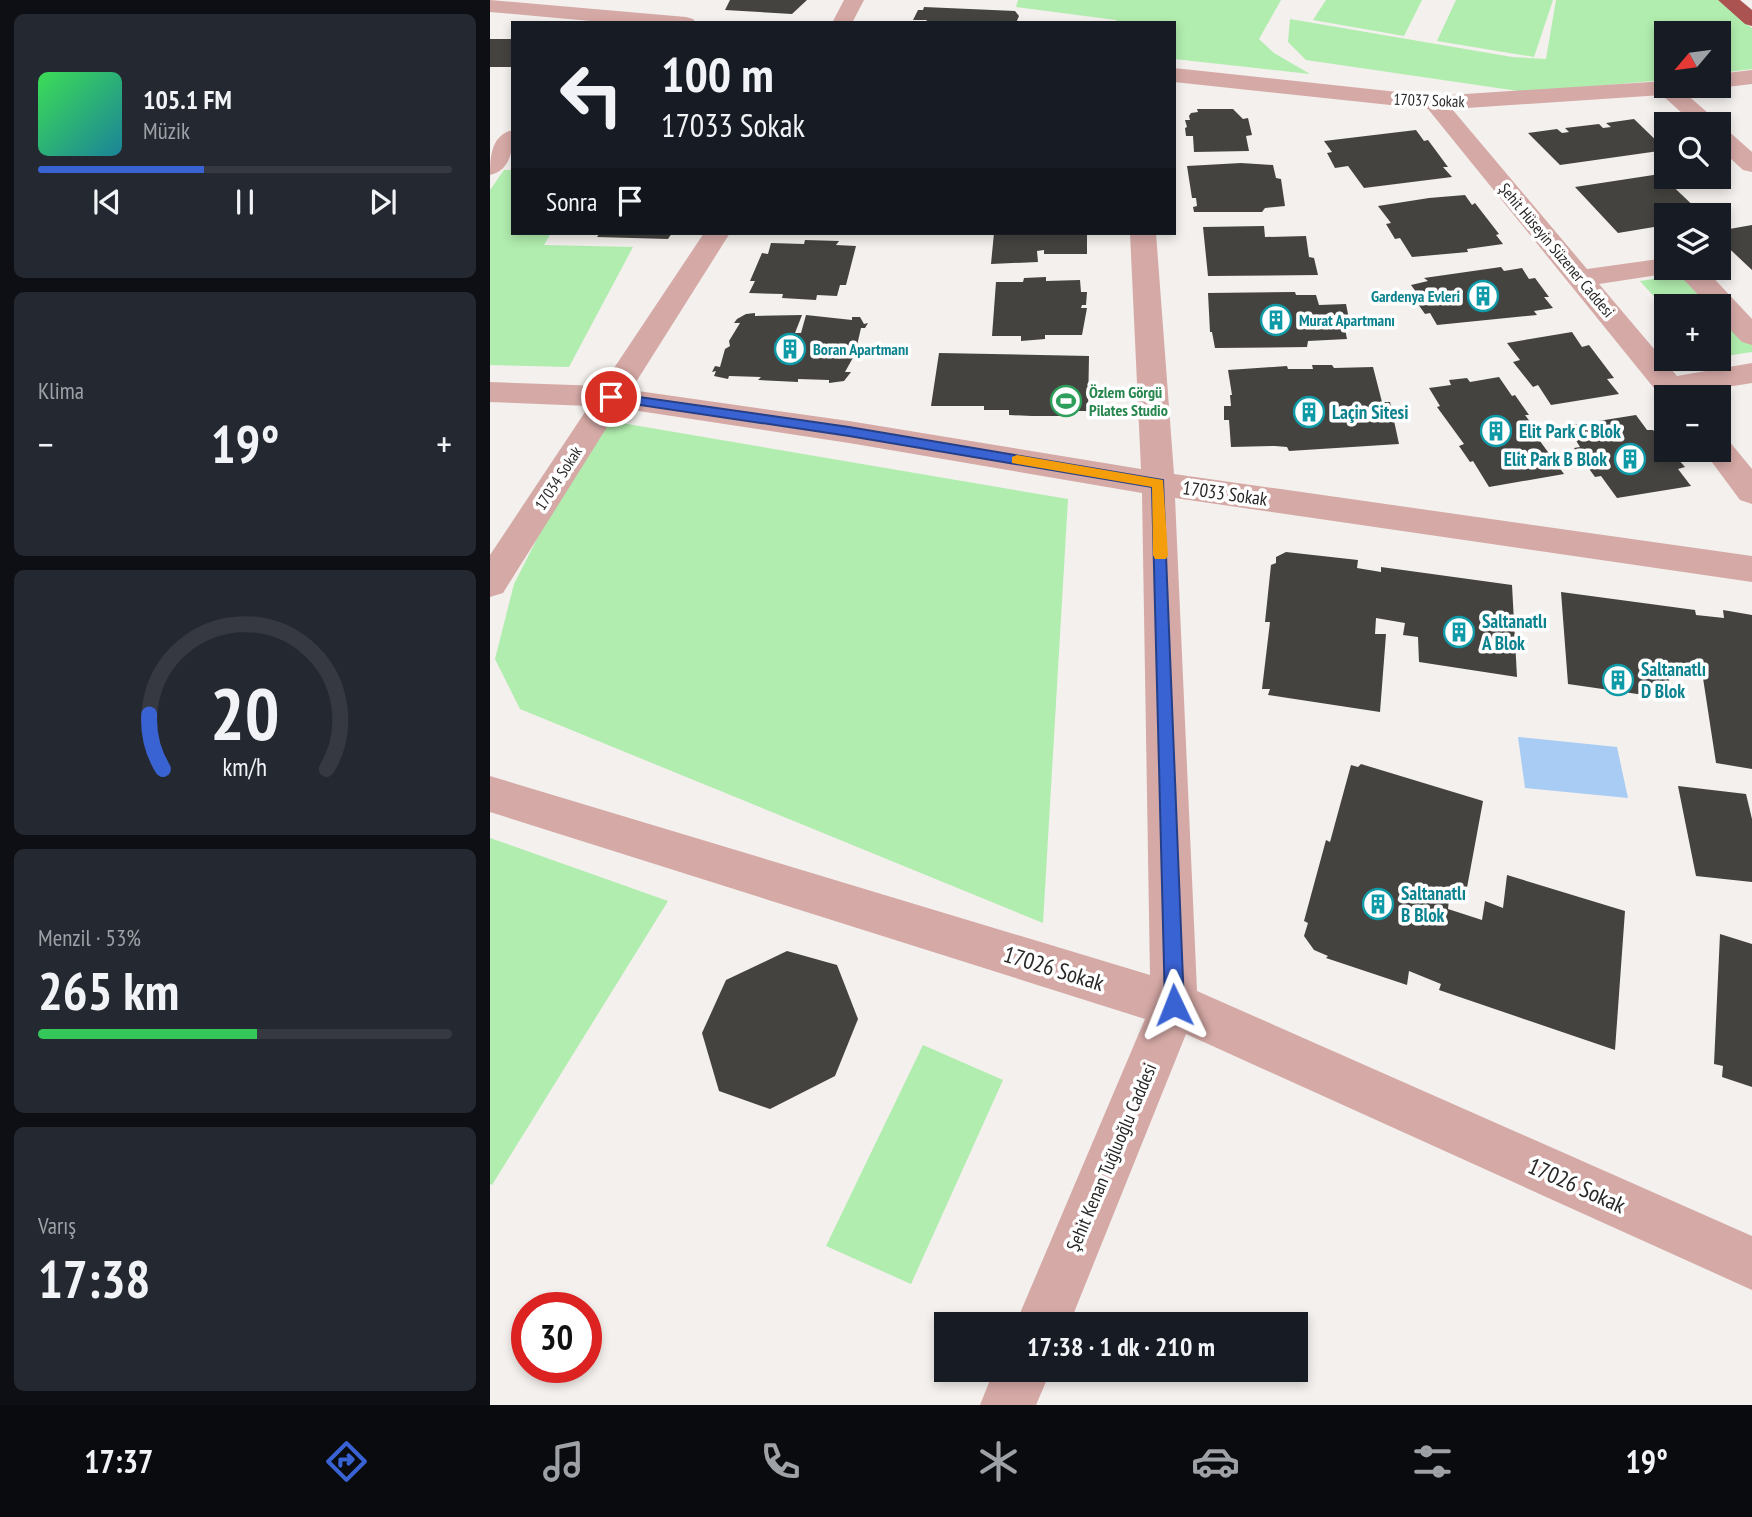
<!DOCTYPE html>
<html lang="tr">
<head>
<meta charset="utf-8">
<style>
  body { margin:0; font-family:"PT Sans Narrow",sans-serif; background:#242831; color:#f1f3f6; height:100vh; display:flex; flex-direction:column; font-size:26px; white-space:nowrap }
  * { box-sizing:border-box; margin:0 }
  p { font-size:23px; color:#9ea1a6 }
  .icon { flex:none; width:38px; height:38px; fill:none; stroke:currentColor; stroke-width:2; stroke-linecap:round; stroke-linejoin:round }
  .map { position:relative; flex:1; overflow:hidden }
  .details { display:flex; flex-direction:column; gap:14px; padding:14px; background:#0d0f14; width:490px }
  .details>* { flex:none }
  .banner { position:absolute; left:21px; top:21px; width:665px; height:214px; border-radius:0px; box-shadow:0 4px 10px #0003; background:#171b24; color:#f1f3f6; overflow:hidden }
  .needle { width:46px; rotate:241deg }
  .tools { position:absolute; left:1164px; top:21px; display:grid; gap:14px }
  .tools a { display:grid; place-items:center; width:77px; height:77px; border-radius:0px; background:#171b24; box-shadow:0 4px 10px #0003; font-size:35px }
  .speed { position:absolute; left:21px; top:1292px; display:flex; gap:14px; font-size:35px; font-weight:700; text-align:center }
  .speed>* { display:grid; place-content:center; width:91px; height:91px; border-radius:50%; background:#171b24; box-shadow:0 4px 10px #0003; line-height:1 }
  .speed .limit { border:10px solid #d22; background:#fff; color:#111 }
  .pin { position:absolute; display:grid; place-items:center; width:60px; height:60px; color:#fff; margin:-30px; border:4px solid #fff; border-radius:50%; box-shadow:0 2px 7px #0007 }
  .me { position:absolute; width:77px; margin:-38px; rotate:358deg; stroke-linejoin:round; filter:drop-shadow(0 0 5px #0008) }
  .turn { display:flex; align-items:center; gap:24px; height:147px; padding:0 35px; font-size:32px }
  .turn .icon { width:91px; height:91px; stroke-width:2.5 }
  .turn b { display:block; font-size:49px; line-height:60px }
  .then { display:flex; align-items:center; height:66px; padding:0 35px; background:#0003; gap:14px; font-size:26px }
  .big { font-size:52px; font-weight:700; line-height:1.1 }
  .details .widget { flex:1; display:flex; flex-direction:column; justify-content:center; gap:10px; min-width:0; padding:0 24px; border-radius:10px; background:#242831 }
  .details .dial { align-items:center; gap:0 }
  .dial svg { height:182px; overflow:visible; fill:none; stroke:#363941; stroke-width:7; stroke-linecap:round; text-anchor:middle }
  .dial text { fill:#f1f3f6; stroke:none }
  .song { display:flex; align-items:center; gap:21px }
  .cover { width:84px; height:84px; border-radius:10px; background:linear-gradient(135deg,hsl(130 70% 55%),hsl(190 70% 35%)) }
  .played { height:7px; border-radius:4px; background:linear-gradient(90deg,#3962d3 40%,#363941 40%) }
  .keys { display:flex; justify-content:space-around; direction:ltr }
  .heat { display:flex; justify-content:space-between; align-items:center; font-size:38px; direction:ltr }
  .charge { height:10px; border-radius:5px; background:linear-gradient(90deg,#34c759 53%,#363941 0) }
  .trip { position:absolute; left:444px; top:1312px; width:374px; height:70px; border-radius:0px; background:#171b24; box-shadow:0 4px 10px #0003; font-weight:700; line-height:70px; text-align:center }
  .dock { display:flex; height:112px; justify-content:space-around; align-items:center; background:#090b0e; color:#9ea1a6 }
  .dock .icon { width:49px; height:49px }
  .dock .active { color:#3962d3 }
  .dock b { font-size:32px; color:#f1f3f6 }
  main { display:flex; flex:1; min-height:0 }
  .map>svg:first-child { display:block }
  .green { fill:#b1edae }
  .water { fill:#a9ccf5 }
  .building { fill:#454340 }
  .lines { fill:none; stroke-linecap:round; stroke-linejoin:round }
  .minor { fill:#d5a9a6; fill-rule:evenodd }
  .highway { fill:#aa5351; fill-rule:evenodd }
  .route { fill:#3962d3; stroke:#254089; stroke-width:2 }
  .slow { fill:#f59e0b }
  .labels { text-anchor:middle; dominant-baseline:central; stroke-width:7; stroke-linejoin:round; paint-order:stroke }
  .far-street-label { font-size:16px; fill:#292827; stroke:#fff }
  .far-culture-label { font-size:16px; font-weight:bold; fill:#0d838f; stroke:#fff; text-anchor:start }
  .far-leisure-label { font-size:16px; font-weight:bold; fill:#27864d; stroke:#fff; text-anchor:start }
  .culture-label { font-size:19px; font-weight:bold; fill:#0d838f; stroke:#fff; text-anchor:start }
  .street-label { font-size:19px; fill:#292827; stroke:#fff }
  .near-street-label { font-size:23px; fill:#292827; stroke:#fff }
</style>
</head>
<body>
<main>
<section class="details">
<div class="widget">
<div class="song"><i class="cover"></i><div><b>105.1 FM</b><p>Müzik</p></div></div>
<div class="played"></div>
<div class="keys"><svg class="icon" aria-label="previous" viewBox="0 0 24 24"><path d="M18 5L8 12l10 7zM5 5v14"/></svg><svg class="icon" aria-label="pause" viewBox="0 0 24 24"><path d="M8 5v14M16 5v14"/></svg><svg class="icon" aria-label="next" viewBox="0 0 24 24"><path d="M6 5l10 7-10 7zM19 5v14"/></svg></div>
</div>
<div class="widget"><p>Klima</p>
<div class="heat"><a>−</a><b class="big">19°</b><a>+</a></div>
</div>
<div class="widget dial"><svg viewBox="0 0 100 80">
<path d="M14 69A42 42 0 1 1 86 69"/>
<path d="M14 69A42 42 0 0 1 8 45" stroke="#3962d3"/>
<text x="50" y="56" font-size="32" font-weight="700">20</text>
<text x="50" y="72" font-size="11">km/h</text>
</svg></div>
<div class="widget"><p>Menzil · 53%</p><b class="big">265 km</b><div class="charge"></div></div>
<div class="widget"><p>Varış</p><b class="big">17:38</b></div>
</section>
<div class="map">
<svg width="1262" height="1405" viewBox="0 0 1262 1405">
  <rect width="100%" height="100%" fill="#f3f0ed"/>
  <!-- green -->
  <g class="green">
    <polygon points="528,0 791,0 769,39 784,53 820,74 684,59 684,23 626,23 626,20 526,7"/>
    <polygon points="836,0 932,0 914,36 823,20"/>
    <polygon points="966,0 1063,0 1044,57 947,41"/>
    <polygon points="1066,0 1228,0 1262,28 1262,69 1229,73 1228,33 1176,33 1176,80 1035,92 816,60 798,42 800,19 1022,57 1056,59"/>
    <polygon points="14,170 23,170 23,233 61,233 54,245 143,247 79,367 0,365 0,190"/>
    <polygon points="1197,274 1227,306 1176,306 1176,310 1150,281"/>
    <polygon points="1228,308 1262,344 1262,352 1229,357"/>
    <polygon points="108,419 578,499 553,923 30,709 5,659 24,584"/>
    <polygon points="0,838 178,901 2,1185 0,1184"/>
    <polygon points="433,1045 513,1080 421,1284 336,1246"/>
  </g>
  <!-- water -->
  <polygon class="water" points="1028,737 1127,747 1138,798 1035,788"/>
  <!-- building -->
  <g class="building">
    <polygon points="240,0 317,0 302,14 235,10"/>
    <polygon points="434,7 525,11 529,16 526,23 435,23 437,20 423,20 428,10 433,10"/>
    <rect x="0" y="39" width="23" height="28"/>
    <polygon points="707,109 743,109 753,119 758,118 762,135 756,136 759,151 704,152 703,136 696,136 695,128 697,127 695,120 700,120 699,116 701,113 708,112"/>
    <polygon points="1144,119 1176,150 1070,165 1038,133 1067,129 1072,133 1079,132 1075,128 1109,124 1113,128 1121,127 1116,123"/>
    <polygon points="926,130 934,141 938,140 958,167 953,167 962,177 874,188 858,166 845,168 837,153 842,152 834,141"/>
    <polygon points="751,163 783,165 786,178 791,179 795,206 775,208 772,212 704,212 703,207 707,206 706,198 702,198 697,166"/>
    <polygon points="1170,174 1213,215 1176,215 1176,225 1128,233 1085,187"/>
    <polygon points="975,195 982,205 985,203 1009,234 1006,235 1013,244 977,249 978,252 922,257 910,238 905,239 896,224 901,223 888,206 939,198"/>
    <polygon points="1262,225 1262,270 1228,238 1228,231"/>
    <polygon points="774,226 775,237 816,236 819,257 824,258 828,275 718,276 713,227"/>
    <polygon points="110,233 182,233 178,239 107,237"/>
    <polygon points="504,233 597,233 597,254 554,254 554,250 547,251 548,262 501,264"/>
    <polygon points="315,240 349,241 346,245 366,246 356,285 350,285 347,296 327,295 326,300 292,298 293,294 259,293 265,281 260,281 272,253 278,254 281,243 314,244"/>
    <polygon points="1011,267 1014,271 1032,268 1039,279 1045,278 1059,297 1054,297 1063,308 1044,311 1047,315 947,325 940,313 935,314 923,297 929,296 921,285 938,281 934,278"/>
    <polygon points="556,277 556,281 590,280 591,292 597,292 596,305 592,305 591,308 597,308 592,335 555,335 555,339 531,341 531,336 502,336 506,282 533,282 534,278"/>
    <polygon points="805,292 806,295 826,295 829,305 856,304 859,319 853,319 857,339 818,341 817,347 725,348 722,332 720,332 718,293"/>
    <polygon points="265,313 265,316 312,315 305,333 311,333 316,315 362,320 362,317 370,317 374,324 378,323 375,328 371,328 365,354 355,372 361,372 354,381 339,383 339,380 308,379 308,382 268,380 271,377 239,376 238,379 224,376 226,371 222,372 225,366 230,367 235,349 240,346 239,341 250,323 244,323 247,319 256,314"/>
    <polygon points="1082,332 1092,347 1099,345 1124,378 1117,379 1129,394 1061,405 1048,385 1043,387 1023,362 1030,360 1017,343"/>
    <polygon points="449,353 599,356 598,411 577,411 577,416 542,416 519,415 519,410 494,410 494,406 441,406"/>
    <polygon points="822,365 842,365 844,368 883,367 892,402 900,402 909,444 799,451 797,447 785,446 741,447 739,420 734,420 734,406 741,406 740,395 742,395 738,370 797,366 798,369 823,369"/>
    <polygon points="1009,377 1022,396 1025,395 1039,415 1035,415 1050,435 1047,437 1074,474 999,487 983,461 980,462 969,446 974,444 947,407 950,406 939,388 961,385 959,380 977,378 980,382"/>
    <polygon points="1146,415 1157,430 1163,430 1176,445 1176,450 1180,450 1195,467 1188,469 1201,486 1127,498 1111,476 1105,477 1084,448 1090,447 1077,426"/>
    <polygon points="796,552 868,560 867,568 891,572 891,567 1022,585 1027,677 929,662 928,637 913,635 915,623 886,618 885,634 896,634 890,712 778,695 780,689 772,689 780,622 775,622 781,565 786,563 786,557"/>
    <polygon points="1071,592 1205,610 1206,615 1234,618 1233,610 1262,615 1262,769 1226,763 1211,665 1190,663 1192,675 1178,674 1182,699 1078,684"/>
    <polygon points="871,764 993,801 976,893 960,889 958,909 992,920 995,901 1013,908 1017,875 1135,911 1125,1050 949,990 951,984 919,971 917,985 836,958 838,956 824,950 814,936 818,923 814,921 836,840 840,842 861,765 868,767"/>
    <polygon points="1188,786 1256,794 1262,819 1262,882 1206,876"/>
    <polygon points="1230,934 1262,944 1262,1087 1232,1077 1233,1066 1224,1064"/>
    <polygon points="297,951 347,965 368,1019 345,1076 280,1109 229,1091 212,1033 236,980"/>
  </g>
  <g class="lines">
    <!-- minor -->
    <g class="minor">
      <polygon points="0,0 196,17 203,19 206,23 122,23 0,12"/>
      <polygon points="354,0 374,0 362,23 342,23"/>
      <polygon points="684,68 945,96 1176,81 1176,86 1206,86 1203,91 1195,93 1225,119 1229,124 1204,124 1172,95 962,109 1097,269 1176,258 1176,268 1215,269 1262,319 1262,345 1252,342 1228,317 1228,306 1219,306 1195,281 1181,273 1109,284 1187,376 1262,363 1262,383 1201,393 1203,397 1176,397 1176,403 938,109 684,82"/>
      <polygon points="1262,70 1262,84 1228,88 1220,86 1228,86 1228,74"/>
      <polygon points="1228,127 1236,129 1262,152 1262,172 1253,170 1228,147"/>
      <path d="M23 130C23 149 21 170 0 175 0 157 1 135 23 130Z"/>
      <polygon points="214,233 240,233 141,390 359,421 651,469 640,233 666,233 684,474 1262,556 1262,582 685,498 707,991 1262,1236 1262,1290 696,1034 579,1325 525,1325 655,1019 0,812 0,776 660,975 652,493 359,443 129,408 13,593 0,597 0,555 99,406 0,402 0,382 112,386"/>
      <polygon points="1228,438 1239,441 1262,469 1262,504 1250,500 1213,450 1228,450"/>
      <polygon points="504,1370 561,1370 546,1405 490,1405"/>
    </g>
    <!-- highway -->
    <polygon class="highway" points="1228,0 1250,0 1262,10 1262,26 1255,24"/>
  </g>
  <!-- route -->
  <polygon class="route" points="121,393 359,427 673,480 694,1005 691,1012 684,1015 677,1012 675,1005 662,487 359,436 116,400 116,394"/>
  <!-- slow -->
  <polygon class="slow" points="527,455 673,480 678,555 676,559 665,559 663,555 662,487 522,463 522,457"/>
  <!-- icons -->
  <defs>
    <g id="building-ring" transform="scale(1.575)"><circle r="9.5" fill="#fff" stroke="#0f9aa8" stroke-width="1.5"/><path d="M-4-6H4V6H1V3H-1V6H-4ZM-2.5-4.3h1.7v1.8h-1.7ZM.8-4.3h1.7v1.8H.8ZM-2.5-1h1.7V.8h-1.7ZM.8-1h1.7V.8H.8Z" fill="#0f9aa8"/></g>
    <g id="stadium-ring" transform="scale(1.575)"><circle r="9.5" fill="#fff" stroke="#2e9e5b" stroke-width="1.5"/><path d="M0-5a6.5 5 0 1 0 0 10a6.5 5 0 1 0 0-10ZM-3.5-1.8h7v3.6h-7Z" fill="#2e9e5b"/></g>
  </defs>
  <g fill-rule="evenodd">
    <use href="#building-ring" x="993" y="296"/>
    <use href="#building-ring" x="786" y="320"/>
    <use href="#building-ring" x="300" y="349"/>
    <use href="#stadium-ring" x="576" y="401"/>
    <use href="#building-ring" x="819" y="412"/>
    <use href="#building-ring" x="1006" y="431"/>
    <use href="#building-ring" x="1140" y="459"/>
    <use href="#building-ring" x="969" y="632"/>
    <use href="#building-ring" x="1128" y="680"/>
    <use href="#building-ring" x="888" y="904"/>
  </g>
  <g class="labels">
    <!-- far-street labels -->
    <g class="far-street-label">
      <text transform="translate(939 100) rotate(2)">17037 Sokak</text>
      <text transform="translate(1067 250) rotate(50)">Şehit Hüseyin Süzener Caddesi</text>
      <text transform="translate(68 478) rotate(-57)">17034 Sokak</text>
    </g>
    <!-- far-culture labels -->
    <g class="far-culture-label">
      <text x="970" y="296" text-anchor="end">Gardenya Evleri</text>
      <text x="809" y="320">Murat Apartmanı</text>
      <text x="323" y="349">Boran Apartmanı</text>
    </g>
    <!-- far-leisure labels -->
    <g class="far-leisure-label">
      <text x="599" y="392">Özlem Görgü<tspan x="599" dy="18">Pilates Studio</tspan></text>
    </g>
    <!-- culture labels -->
    <g class="culture-label">
      <text x="842" y="412">Laçin Sitesi</text>
      <text x="1029" y="431">Elit Park C Blok</text>
      <text x="1117" y="459" text-anchor="end">Elit Park B Blok</text>
      <text x="992" y="621">Saltanatlı<tspan x="992" dy="22">A Blok</tspan></text>
      <text x="1151" y="669">Saltanatlı<tspan x="1151" dy="22">D Blok</tspan></text>
      <text x="911" y="893">Saltanatlı<tspan x="911" dy="22">B Blok</tspan></text>
    </g>
    <!-- street labels -->
    <g class="street-label">
      <text transform="translate(735 493) rotate(8)">17033 Sokak</text>
      <text transform="translate(621 1157) rotate(-67)">Şehit Kenan Tuğluoğlu Caddesi</text>
    </g>
    <!-- near-street labels -->
    <g class="near-street-label">
      <text transform="translate(564 968) rotate(17)">17026 Sokak</text>
      <text transform="translate(1087 1185) rotate(24)">17026 Sokak</text>
    </g>
  </g>
</svg>
<div class="tools">
<a><svg class="needle" viewBox="-14 -14 28 28"><path d="M0-13l5 13h-10z" fill="#e53935"/><path d="M0 13l5-13h-10z" fill="#9ea1a6"/></svg></a>
<a><svg class="icon" aria-label="search" viewBox="0 0 24 24"><circle cx="10" cy="10" r="6"/><path d="M15 15l6 6"/></svg></a>
<a><svg class="icon" aria-label="layers" viewBox="0 0 24 24"><path d="M12 4l9 5-9 5-9-5zM3 14l9 5 9-5"/></svg></a>
<a>+</a>
<a>−</a>
</div>
<div class="speed"><div class="limit">30</div></div>
<div class="pin" style="left:121px;top:397px;background:#d93025"><svg class="icon" aria-label="arrive" viewBox="0 0 24 24"><path d="M6 21V4h12l-3 4 3 4H6"/></svg></div>
<svg class="me" style="left:684px;top:1005px" viewBox="-20 -20 40 40"><path d="M0-17L14 15 0 8-14 15z" fill="#3962d3" stroke="#fff" stroke-width="4"/></svg>
<div class="trip">17:38 · 1 dk · 210 m</div>
<div class="banner">
<div class="turn"><svg class="icon" aria-label="left" viewBox="0 0 24 24"><path d="M17 20v-9H6M10 6l-5 5 5 5"/></svg><div><b>100 m</b>17033 Sokak</div></div>
<div class="then">Sonra<svg class="icon" aria-label="arrive" viewBox="0 0 24 24"><path d="M6 21V4h12l-3 4 3 4H6"/></svg></div>
</div>
</div>
</main>
<nav class="dock">
<b>17:37</b>
<svg class="icon active" aria-label="directions" viewBox="0 0 24 24"><path d="M12 3l9 9-9 9-9-9zM9 14v-3h6M13 9l2 2-2 2"/></svg>
<svg class="icon" aria-label="music" viewBox="0 0 24 24"><path d="M9 18V5l10-2v13"/><circle cx="6" cy="18" r="3"/><circle cx="16" cy="16" r="3"/></svg>
<svg class="icon" aria-label="phone" viewBox="0 0 24 24"><path d="M5 4h4l2 5-3 2q2 4 5 5l2-3 5 2v4C11 20 4 13 5 4z"/></svg>
<svg class="icon" aria-label="climate" viewBox="0 0 24 24"><path d="M12 3v18M4 7l16 10M4 17L20 7"/></svg>
<svg class="icon" aria-label="car" viewBox="0 0 24 24"><path d="M5 17H2v-5l4-1 3-4h7l3 4 3 1v5h-3M9 17h6M6 11h13"/><circle cx="7" cy="17" r="2"/><circle cx="17" cy="17" r="2"/></svg>
<svg class="icon" aria-label="filters" viewBox="0 0 24 24"><path d="M4 7h16M4 17h16"/><circle cx="9" cy="7" r="2"/><circle cx="15" cy="17" r="2"/></svg>
<b>19°</b>
</nav>
</body>
</html>
